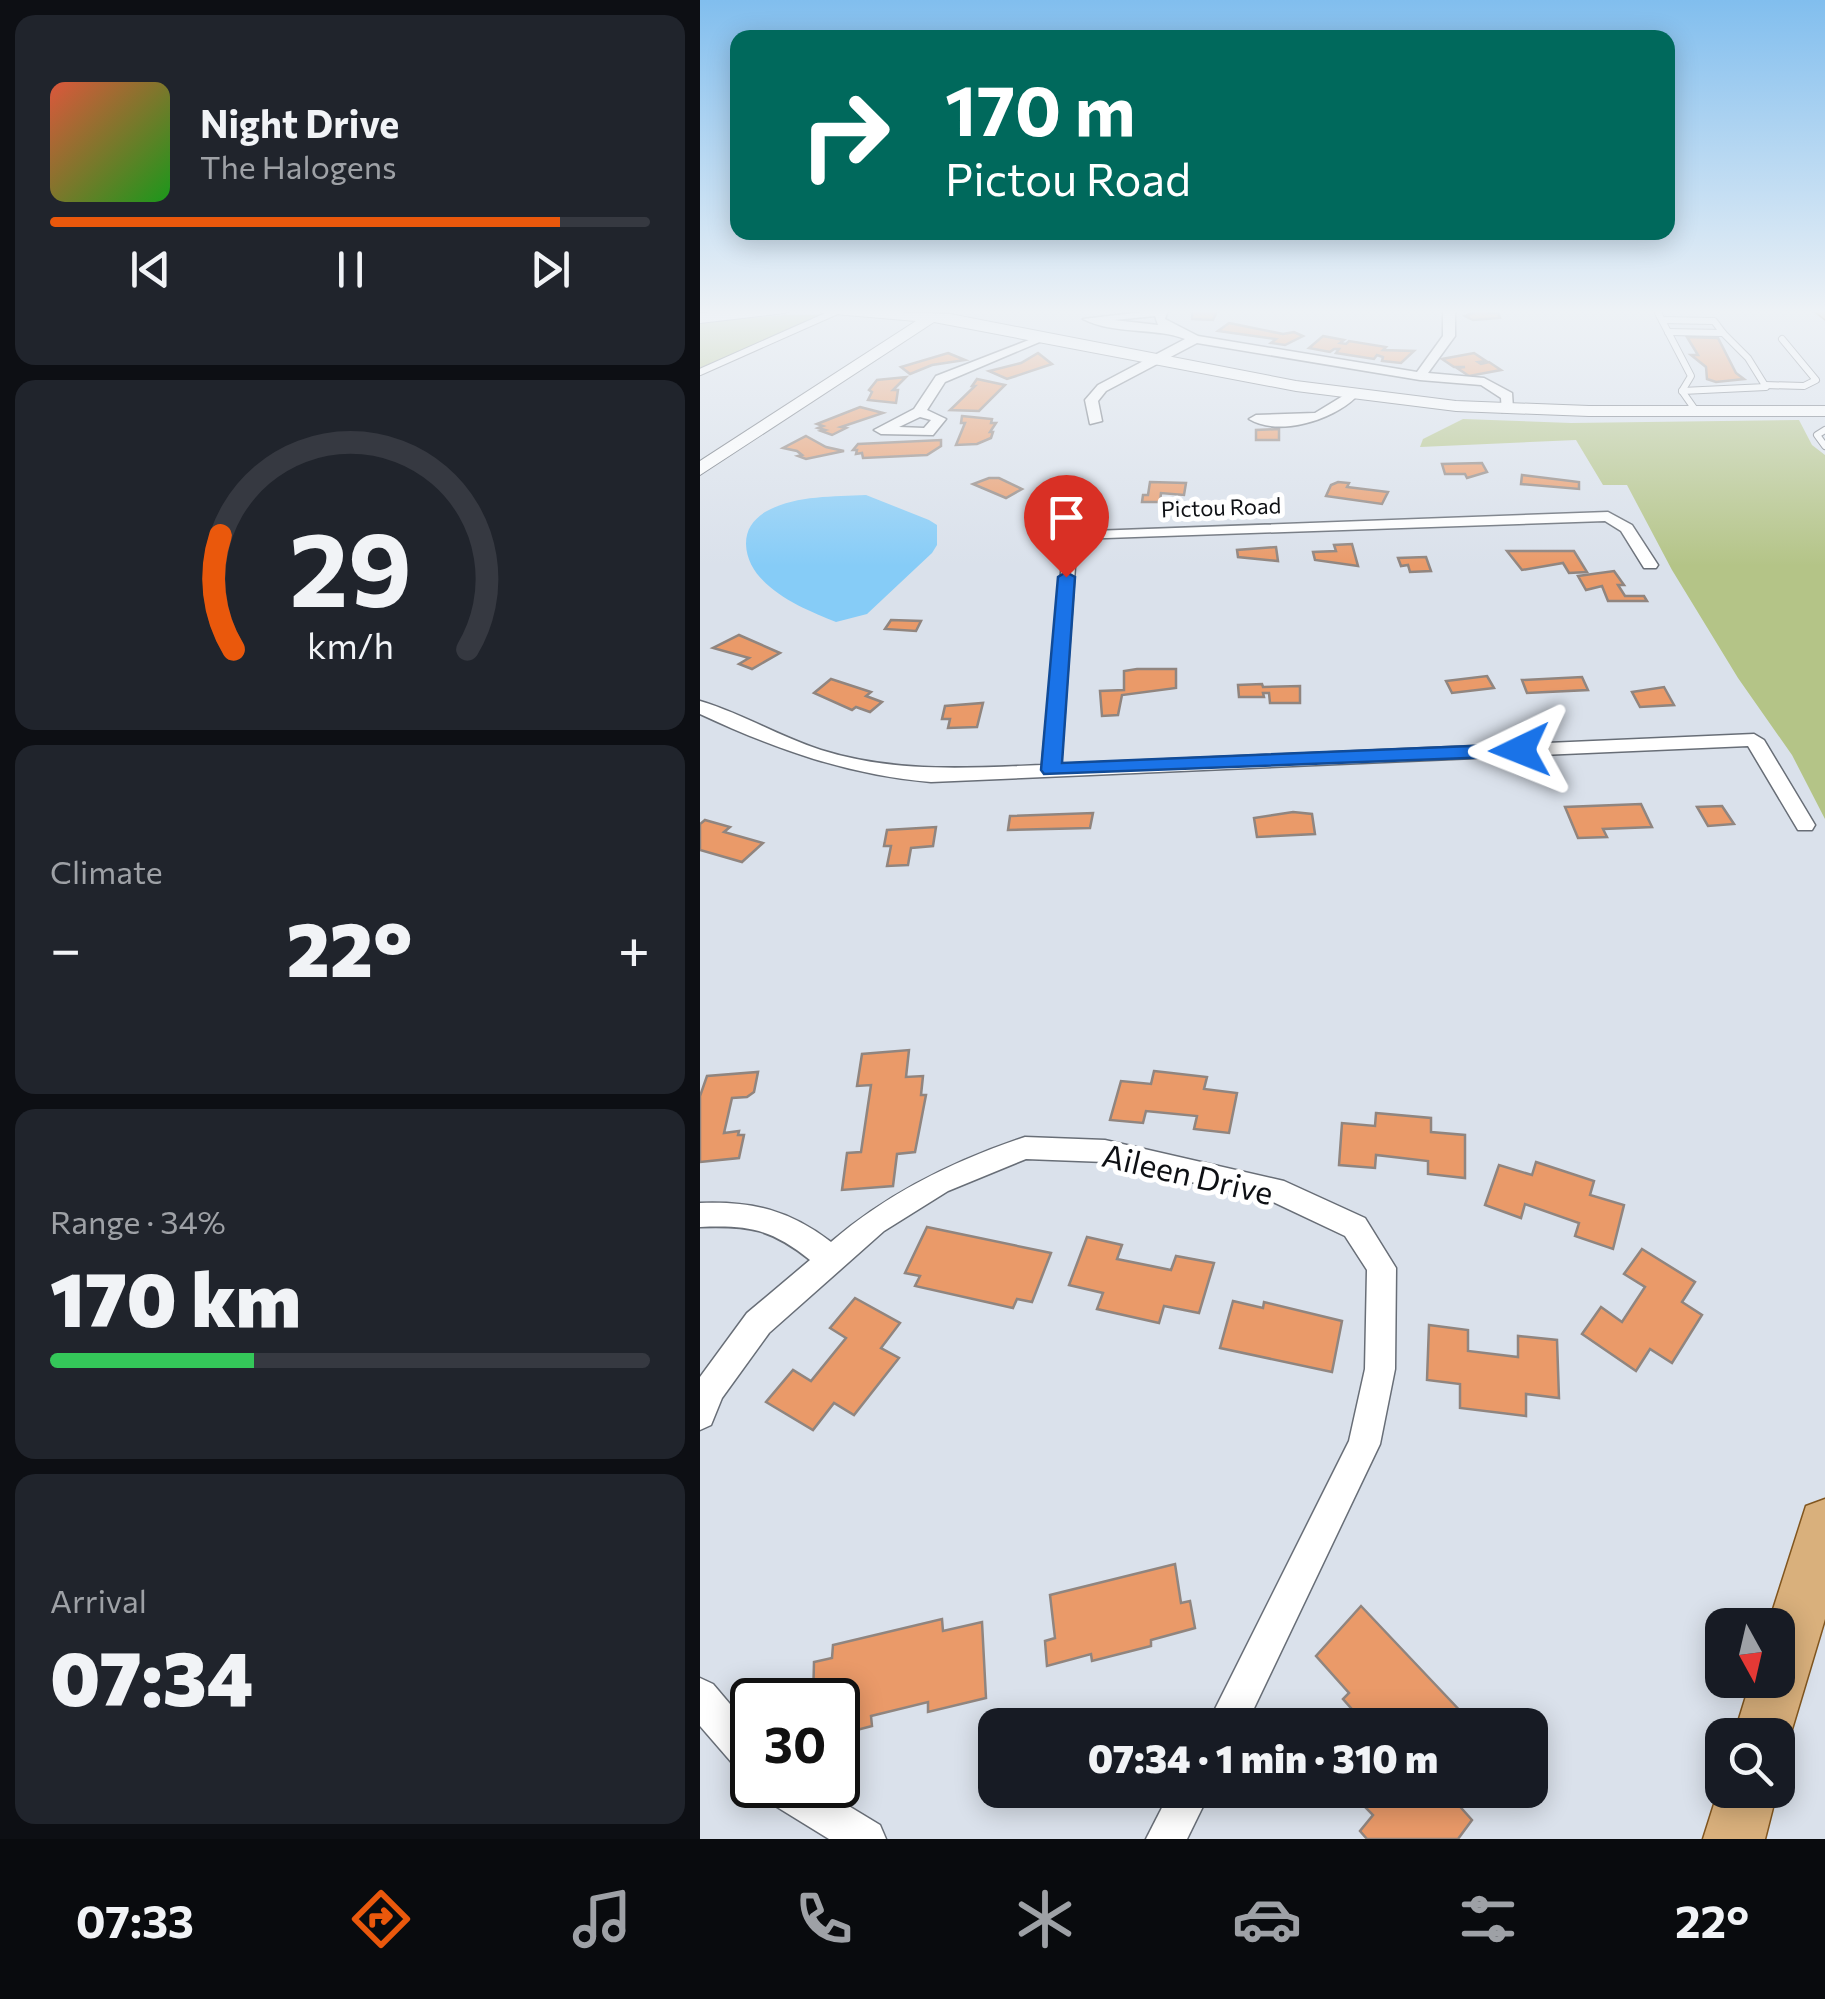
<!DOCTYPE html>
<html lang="en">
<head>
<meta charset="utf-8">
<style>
  body { margin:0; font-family:Commissioner,sans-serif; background:#20242c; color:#f1f3f6; height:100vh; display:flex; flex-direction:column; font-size:38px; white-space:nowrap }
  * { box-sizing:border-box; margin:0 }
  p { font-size:32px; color:#9ea1a6 }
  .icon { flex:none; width:55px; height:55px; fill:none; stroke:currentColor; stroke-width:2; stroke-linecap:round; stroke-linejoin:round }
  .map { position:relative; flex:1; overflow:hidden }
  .drawer { display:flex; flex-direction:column; gap:15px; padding:15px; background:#0d0f14; width:700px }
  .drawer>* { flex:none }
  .top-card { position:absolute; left:30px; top:30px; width:945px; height:210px; border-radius:20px; box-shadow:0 5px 25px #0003; background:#00695c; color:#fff; overflow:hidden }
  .needle { width:65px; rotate:172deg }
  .buttons { position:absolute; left:1005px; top:1608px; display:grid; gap:20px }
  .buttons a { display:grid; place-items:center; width:90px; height:90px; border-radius:20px; background:#171b24; box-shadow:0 5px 25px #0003; font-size:50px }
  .speed { position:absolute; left:30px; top:1678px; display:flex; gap:20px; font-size:50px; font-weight:700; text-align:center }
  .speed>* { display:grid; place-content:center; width:130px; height:130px; border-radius:50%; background:#171b24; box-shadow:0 5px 25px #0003; line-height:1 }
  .speed .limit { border:5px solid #111; border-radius:15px; background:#fff; color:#111 }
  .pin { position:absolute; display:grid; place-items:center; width:85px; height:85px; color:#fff; margin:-102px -42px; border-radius:50% 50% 50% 0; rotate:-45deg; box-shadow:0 0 10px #0007 }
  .pin .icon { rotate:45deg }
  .me { position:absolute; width:110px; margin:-55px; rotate:268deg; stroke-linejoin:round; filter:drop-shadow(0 0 8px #0008) }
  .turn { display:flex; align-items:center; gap:35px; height:210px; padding:0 50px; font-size:45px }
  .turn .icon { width:130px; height:130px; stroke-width:2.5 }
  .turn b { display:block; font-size:70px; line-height:85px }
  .big { font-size:75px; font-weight:800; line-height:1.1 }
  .drawer .card { flex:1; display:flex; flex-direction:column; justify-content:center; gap:15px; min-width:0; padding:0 35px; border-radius:20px; background:#20242c }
  .drawer .dial { align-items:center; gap:0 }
  .dial svg { height:260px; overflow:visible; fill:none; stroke:#363941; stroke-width:7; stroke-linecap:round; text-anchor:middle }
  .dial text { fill:#f1f3f6; stroke:none }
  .song { display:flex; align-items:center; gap:30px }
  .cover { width:120px; height:120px; border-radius:15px; background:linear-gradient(135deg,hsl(10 70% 55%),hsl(120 70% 35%)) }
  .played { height:10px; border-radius:5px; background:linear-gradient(90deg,#ea580c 85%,#363941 85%) }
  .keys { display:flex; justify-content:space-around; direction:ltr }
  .heat { display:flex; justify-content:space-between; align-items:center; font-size:55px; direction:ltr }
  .charge { height:15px; border-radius:8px; background:linear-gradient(90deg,#34c759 34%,#363941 0) }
  .trip { position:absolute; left:278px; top:1708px; width:570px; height:100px; border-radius:20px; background:#171b24; box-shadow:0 5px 25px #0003; font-weight:800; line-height:100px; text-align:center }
  .tabs { display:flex; height:160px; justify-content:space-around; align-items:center; background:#090b0e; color:#9ea1a6 }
  .tabs .icon { width:70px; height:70px }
  .tabs .selected { color:#ea580c }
  .tabs b { font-size:45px; color:#f1f3f6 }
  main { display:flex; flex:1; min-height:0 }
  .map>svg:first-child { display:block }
  .green { fill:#b4c487 }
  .water { fill:#86ccf7 }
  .building { fill:#ea9a69; stroke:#90857f; stroke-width:2.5 }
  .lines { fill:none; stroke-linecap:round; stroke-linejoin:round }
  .lane-casing { stroke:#686e77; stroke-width:8 }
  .street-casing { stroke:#686e77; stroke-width:3 }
  .secondary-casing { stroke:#686e77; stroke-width:2 }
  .primary-casing { stroke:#81561f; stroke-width:3 }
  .lane { stroke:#fff; stroke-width:6 }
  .street { fill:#fff; fill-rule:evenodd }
  .secondary { fill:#fff; fill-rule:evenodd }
  .primary { fill:#d9b07c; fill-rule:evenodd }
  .route { fill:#1a73e8; stroke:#114b97; stroke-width:2.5 }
  .labels { text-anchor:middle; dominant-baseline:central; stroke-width:10; stroke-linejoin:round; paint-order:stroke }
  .far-street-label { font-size:22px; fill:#0e1014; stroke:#fff }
  .near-street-label { font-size:32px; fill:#0e1014; stroke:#fff }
</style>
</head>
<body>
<main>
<section class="drawer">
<div class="card">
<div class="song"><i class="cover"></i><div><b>Night Drive</b><p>The Halogens</p></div></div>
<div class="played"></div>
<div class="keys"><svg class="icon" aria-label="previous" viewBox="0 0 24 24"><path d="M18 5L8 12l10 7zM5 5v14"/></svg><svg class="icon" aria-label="pause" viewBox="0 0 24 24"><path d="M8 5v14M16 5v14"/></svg><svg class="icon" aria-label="next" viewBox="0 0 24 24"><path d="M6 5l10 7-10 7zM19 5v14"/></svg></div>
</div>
<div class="card dial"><svg viewBox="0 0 100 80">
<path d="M14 69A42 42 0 1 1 86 69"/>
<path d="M14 69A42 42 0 0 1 10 34" stroke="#ea580c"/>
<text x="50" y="56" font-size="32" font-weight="700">29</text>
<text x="50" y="72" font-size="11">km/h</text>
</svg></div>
<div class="card"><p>Climate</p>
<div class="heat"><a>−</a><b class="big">22°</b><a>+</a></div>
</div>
<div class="card"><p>Range · 34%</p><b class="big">170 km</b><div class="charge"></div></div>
<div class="card"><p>Arrival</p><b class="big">07:34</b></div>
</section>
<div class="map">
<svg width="1125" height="1839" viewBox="0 0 1125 1839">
  <rect width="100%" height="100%" fill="#dae1eb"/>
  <!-- green -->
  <g class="green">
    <polygon points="85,315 121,315 0,368 0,322"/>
    <polygon points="763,419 871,423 1099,420 1112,445 1125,455 1125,819 1092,755 1038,678 972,570 927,485 903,485 876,440 720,447 723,439"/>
  </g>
  <!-- water -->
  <path class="water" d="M166 495 229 520 237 525V545L232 553 167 614 136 622C103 609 47 586 46 544 46 529 53 520 65 512 95 495 132 497 166 495Z"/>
  <!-- building -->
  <g class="building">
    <polygon points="492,309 514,309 517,311 513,320 492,319"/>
    <polygon points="767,309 792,309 789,313 798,313 800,318 773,320 765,316 773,313"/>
    <polygon points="529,323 583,334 594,332 603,336 585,345 571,343 576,339 518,331"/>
    <polygon points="623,336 644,340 640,343 646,344 649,341 686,347 683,350 714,351 701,363 682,361 683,357 677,355 674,359 636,353 639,349 634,349 630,352 609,348"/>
    <polygon points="987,337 1018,338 1036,373 1044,379 1016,382 1007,379 1006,367 991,355 998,355"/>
    <polygon points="248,353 265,360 232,365 210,374 201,367"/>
    <polygon points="338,353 352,364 307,379 289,371 321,363"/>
    <polygon points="774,353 786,361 778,362 781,364 789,362 801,370 769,376 757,368 765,367 754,367 742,359"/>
    <polygon points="206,377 193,390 198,390 196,403 168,400 172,392 169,390 177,380"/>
    <polygon points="277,379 305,385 279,411 250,410 275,386 272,386"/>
    <polygon points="160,407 183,413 141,427 146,428 132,435 121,431 125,430 118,428 123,426 117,424"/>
    <polygon points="262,416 292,419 291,423 296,423 290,432 293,432 291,438 277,444 256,445 265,423 261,423"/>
    <polygon points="579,429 579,440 556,440 556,430"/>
    <polygon points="106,436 126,447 144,451 106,459 98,456 102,455 97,451 83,448"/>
    <polygon points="241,440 241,446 227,455 163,458 162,453 156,454 157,450 153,450 158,444"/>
    <polygon points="782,463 787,472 767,478 765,474 745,474 742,464"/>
    <polygon points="822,475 879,482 879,489 821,484"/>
    <polygon points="289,478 299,478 322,489 306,498 273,484"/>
    <polygon points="450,482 486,483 484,495 461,493 460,502 442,502 443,495 448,495"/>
    <polygon points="638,482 649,483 647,487 688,492 682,504 626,496 631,485"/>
    <polygon points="652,544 658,566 615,560 613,552 636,551 634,545"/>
    <polygon points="576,547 578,561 538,557 537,550"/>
    <polygon points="807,551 874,551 887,572 869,573 863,563 822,570"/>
    <polygon points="726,557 731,571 710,572 708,565 701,566 698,558"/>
    <polygon points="914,571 924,585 918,585 925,596 944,596 947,601 908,601 902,586 886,590 878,576"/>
    <polygon points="191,620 221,621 216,631 185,629"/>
    <polygon points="39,635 80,653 52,669 39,664 49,658 13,648"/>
    <polygon points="437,669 476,669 476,688 422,695 418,715 402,716 400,691 424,690 424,671"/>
    <polygon points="787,676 794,688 752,693 746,681"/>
    <polygon points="882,677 888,690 827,693 822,680"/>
    <polygon points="131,679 171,692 166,696 182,702 170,712 156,707 152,710 114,693"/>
    <polygon points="562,684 563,687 600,686 600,703 570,703 569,693 563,693 564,697 539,697 538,685"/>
    <polygon points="964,687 974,705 940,707 932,692"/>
    <polygon points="283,703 277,727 248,728 250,719 242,719 245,706"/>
    <polygon points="941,804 952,827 903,829 907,837 878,838 865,807"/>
    <polygon points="1022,806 1034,824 1008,826 997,807"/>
    <polygon points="593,812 612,814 615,834 557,837 554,818"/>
    <polygon points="393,813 390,828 308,830 310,816"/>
    <polygon points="5,820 30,827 24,832 63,843 42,862 0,850 0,824"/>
    <polygon points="236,827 233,846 211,848 208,865 187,866 191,846 184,846 187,830"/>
    <polygon points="209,1050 206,1077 223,1076 221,1095 226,1095 215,1152 197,1154 193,1186 142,1190 147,1153 161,1152 171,1085 157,1086 162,1054"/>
    <polygon points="454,1071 507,1077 504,1089 537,1093 529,1133 494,1129 497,1116 446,1111 443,1123 410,1120 421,1081 451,1084"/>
    <polygon points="58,1072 54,1092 47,1097 32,1098 24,1133 39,1131 38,1135 44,1135 39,1158 0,1162 0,1096 7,1076"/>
    <polygon points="676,1113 731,1118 731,1132 765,1135 765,1178 728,1174 728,1161 676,1155 675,1168 639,1165 642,1123 675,1126"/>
    <polygon points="836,1162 894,1181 890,1195 924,1205 913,1249 875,1236 879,1223 825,1204 821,1218 785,1205 799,1165 832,1175"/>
    <polygon points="227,1227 351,1253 332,1302 317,1299 313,1308 215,1286 220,1276 205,1273"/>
    <polygon points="387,1237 422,1245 417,1259 471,1270 476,1256 514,1263 499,1313 464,1306 459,1323 397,1309 403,1293 369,1285"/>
    <polygon points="942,1249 995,1282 982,1302 1002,1315 972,1363 950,1349 936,1371 882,1334 901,1307 922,1322 945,1287 924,1274"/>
    <polygon points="155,1298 200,1323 181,1348 199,1358 154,1415 134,1403 113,1430 66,1402 93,1370 111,1381 146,1338 130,1328"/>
    <polygon points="533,1301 563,1308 564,1302 642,1321 632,1372 520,1348"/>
    <polygon points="729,1325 768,1330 768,1351 818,1357 818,1336 857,1340 859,1398 826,1394 826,1416 760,1408 760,1384 727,1380"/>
    <polygon points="475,1564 481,1603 490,1601 495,1628 451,1640 451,1646 392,1661 391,1654 347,1666 345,1641 355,1638 350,1595"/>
    <polygon points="661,1606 766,1717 760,1725 666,1725 643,1699 649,1693 616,1656"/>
    <polygon points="242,1619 243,1631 282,1622 286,1698 228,1712 228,1702 171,1716 172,1726 138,1735 138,1700 113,1700 114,1662 132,1658 133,1645"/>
    <polygon points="695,1790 745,1790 772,1820 758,1839 667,1839 660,1831 673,1815 666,1808 675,1797 683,1805"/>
  </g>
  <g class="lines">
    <!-- lane casing -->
    <g class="lane-casing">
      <g id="lane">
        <polyline points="956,309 991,376 982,391 996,411"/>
        <polyline points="962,320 1014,321 1023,333 968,332"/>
        <polyline points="0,372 135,312"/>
        <polyline points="1065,385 1104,386 1116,380 1082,339"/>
        <polyline points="982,391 1066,387 1048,358 1023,333"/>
        <polyline points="1125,430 1117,435 1125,446"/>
      </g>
    </g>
    <!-- street casing -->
    <g class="street-casing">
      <g id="street">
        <path d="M468 309 465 319 498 336 717 372 743 336V309H755V336L728 373 784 378 812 393 813 409 802 412 801 398 781 385 720 380 497 343 406 391 398 401 402 421 390 424 385 400 398 385 485 339C454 327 414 335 383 319ZM455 316 458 325 414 320Z"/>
        <path d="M339 336 349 338 245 382 227 410 246 419 233 435 181 434 174 430 214 409 236 376ZM220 417 231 420 224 428 199 427Z"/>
        <path d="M651 391 655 392V398C632 420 579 437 549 419L556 415 615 413Z"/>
        <path d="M908 512 932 525 958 565 956 568H944L921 531 905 521 377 539 361 764 1054 734 1064 740 1115 825 1112 830H1098L1048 746 231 782C148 775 75 749 0 714V701C41 713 80 737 121 750 194 773 266 768 342 765L365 532Z"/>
        <path d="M325 1137 405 1140 584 1181 665 1218 696 1268 695 1369 680 1444 546 1725H507L649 1441 665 1369 667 1270 645 1236 569 1200 405 1162 326 1159 248 1191 184 1231 69 1333 22 1398 11 1425 0 1430V1377L47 1313 110 1260C71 1229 49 1225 0 1227V1203C52 1201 89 1210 131 1242 188 1193 253 1161 325 1137Z"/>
        <polygon points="0,1678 13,1684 52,1730 52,1777 39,1771 0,1726"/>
        <polygon points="59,1785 114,1785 180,1825 186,1839 129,1839 64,1799"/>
        <polygon points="471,1790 511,1790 487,1839 446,1839"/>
      </g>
    </g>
    <!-- secondary casing -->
    <g class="secondary-casing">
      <g id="secondary">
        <polygon points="43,309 92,309 85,313 0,323 0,313"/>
        <polygon points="116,309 250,314 596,381 756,401 889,406 1125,406 1125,416 889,416 756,411 596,391 234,322 0,475 0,461 216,321 123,313"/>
      </g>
    </g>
    <!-- primary casing -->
    <g class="primary-casing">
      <g id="primary">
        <polygon points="1112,309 1125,309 1125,319"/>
        <polygon points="1125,1499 1125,1619 1084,1756 1078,1758 1078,1735 1034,1735 1051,1680 1078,1680 1078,1625 1068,1625 1106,1506"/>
        <polygon points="1022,1779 1022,1790 1078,1788 1065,1839 1003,1839"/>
      </g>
    </g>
    <!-- lane -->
    <use href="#lane" class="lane"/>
    <!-- street -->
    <use href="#street" class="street"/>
    <!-- secondary -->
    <use href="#secondary" class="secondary"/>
    <!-- primary -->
    <use href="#primary" class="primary"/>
  </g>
  <!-- sky -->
  <linearGradient id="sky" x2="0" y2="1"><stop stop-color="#81beee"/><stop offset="0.55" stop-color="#eef2f6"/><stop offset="1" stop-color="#eef2f6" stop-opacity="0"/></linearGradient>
  <rect width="1125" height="566" fill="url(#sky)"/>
  <!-- route -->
  <polygon class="route" points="366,572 375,577 362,763 820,744 829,750 820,756 344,774 341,770 358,577"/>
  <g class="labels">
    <!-- far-street labels -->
    <g class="far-street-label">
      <text transform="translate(521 507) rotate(-2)">Pictou Road</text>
    </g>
    <!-- near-street labels -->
    <g class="near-street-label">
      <text transform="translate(488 1173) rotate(13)">Aileen Drive</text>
    </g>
  </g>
</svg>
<div class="buttons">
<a><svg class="needle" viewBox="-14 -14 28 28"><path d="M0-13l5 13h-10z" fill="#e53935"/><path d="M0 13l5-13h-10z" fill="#9ea1a6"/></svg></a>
<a><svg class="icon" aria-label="search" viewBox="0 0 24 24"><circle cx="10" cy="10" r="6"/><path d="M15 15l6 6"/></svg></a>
</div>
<div class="speed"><div class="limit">30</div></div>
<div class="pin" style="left:366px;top:577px;background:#d93025"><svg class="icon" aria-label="arrive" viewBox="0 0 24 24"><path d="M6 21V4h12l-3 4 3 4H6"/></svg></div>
<svg class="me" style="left:820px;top:750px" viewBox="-20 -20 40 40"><path d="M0-17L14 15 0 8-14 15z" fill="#1a73e8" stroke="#fff" stroke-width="4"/></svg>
<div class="trip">07:34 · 1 min · 310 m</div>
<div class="top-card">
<div class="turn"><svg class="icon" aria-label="right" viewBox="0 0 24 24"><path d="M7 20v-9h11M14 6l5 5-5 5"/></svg><div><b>170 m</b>Pictou Road</div></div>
</div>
</div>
</main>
<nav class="tabs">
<b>07:33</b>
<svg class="icon selected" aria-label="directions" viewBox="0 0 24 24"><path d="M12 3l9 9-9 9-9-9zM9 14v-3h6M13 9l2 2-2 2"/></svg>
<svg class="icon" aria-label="music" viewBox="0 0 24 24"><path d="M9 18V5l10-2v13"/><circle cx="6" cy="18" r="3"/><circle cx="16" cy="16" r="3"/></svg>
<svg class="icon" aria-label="phone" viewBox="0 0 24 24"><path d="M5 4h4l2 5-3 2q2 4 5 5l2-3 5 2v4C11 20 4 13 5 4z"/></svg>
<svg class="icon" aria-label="climate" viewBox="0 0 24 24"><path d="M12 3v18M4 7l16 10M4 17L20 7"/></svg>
<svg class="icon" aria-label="car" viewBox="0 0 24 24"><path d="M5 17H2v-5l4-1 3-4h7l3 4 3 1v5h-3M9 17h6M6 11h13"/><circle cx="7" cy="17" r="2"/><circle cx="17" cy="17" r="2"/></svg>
<svg class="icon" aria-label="filters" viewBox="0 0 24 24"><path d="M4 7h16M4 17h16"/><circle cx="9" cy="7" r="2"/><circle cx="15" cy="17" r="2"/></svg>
<b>22°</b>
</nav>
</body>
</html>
